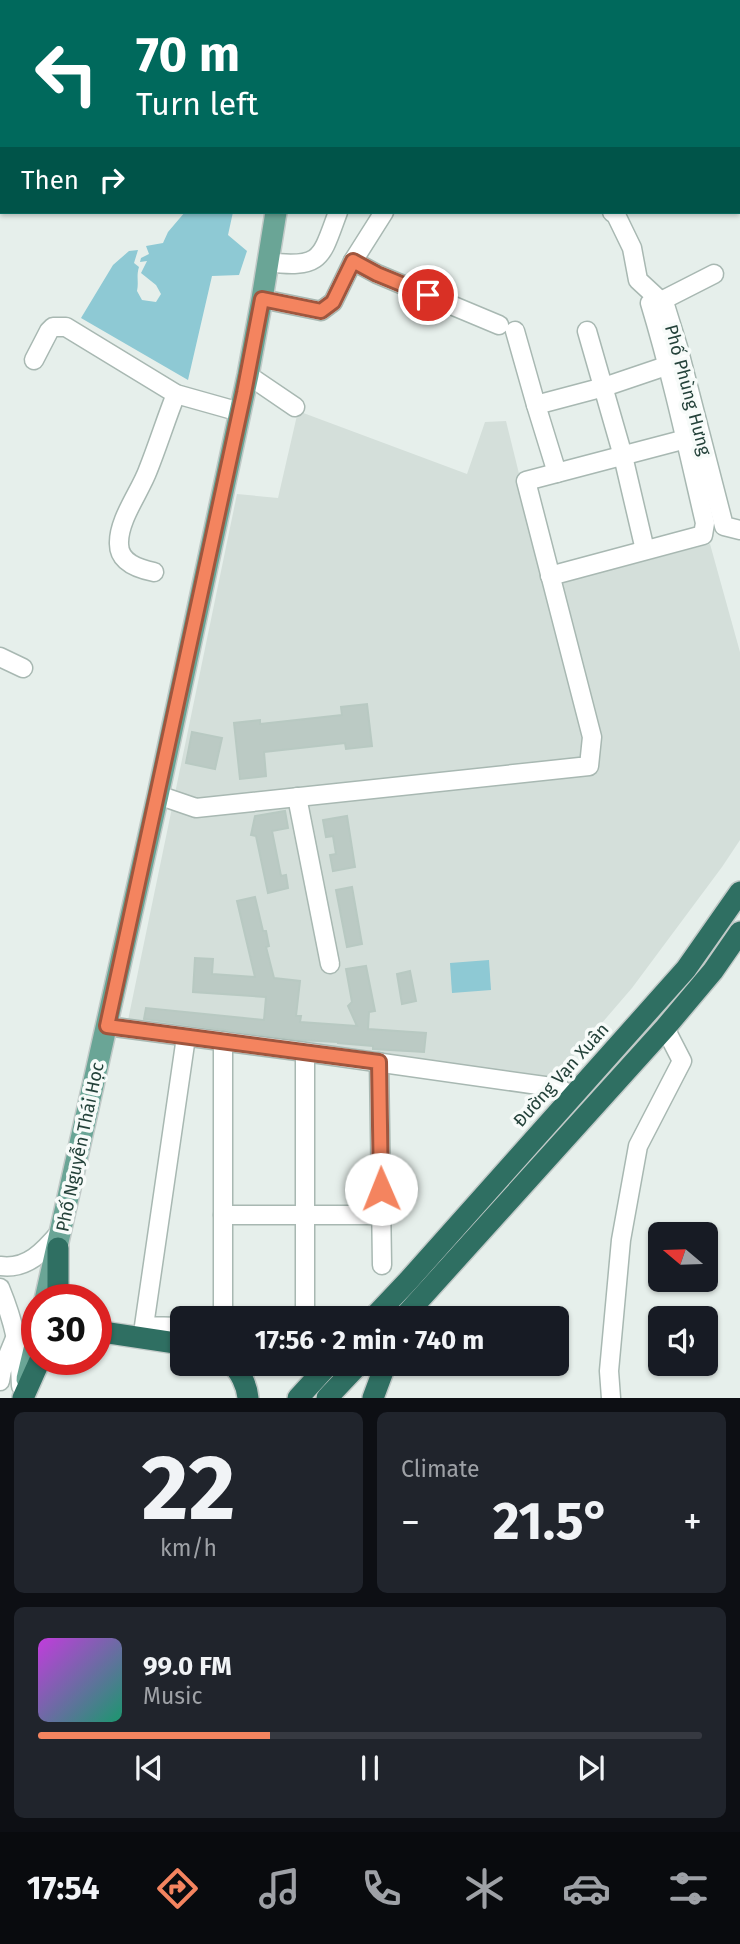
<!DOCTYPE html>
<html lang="en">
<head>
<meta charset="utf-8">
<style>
  body { margin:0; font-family:"Fira Sans",sans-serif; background:#20242c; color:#f1f3f6; height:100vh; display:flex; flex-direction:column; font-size:26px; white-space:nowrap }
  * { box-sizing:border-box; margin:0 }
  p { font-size:23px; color:#9ea1a6 }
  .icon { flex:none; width:38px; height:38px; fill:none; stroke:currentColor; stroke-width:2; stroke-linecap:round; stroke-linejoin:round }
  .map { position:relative; height:1398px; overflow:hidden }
  .sheet { display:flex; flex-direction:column; gap:14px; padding:14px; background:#0d0f14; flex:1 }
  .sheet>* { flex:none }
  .top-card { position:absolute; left:0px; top:0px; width:740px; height:214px; box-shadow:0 2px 5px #0004; background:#00695c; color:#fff; overflow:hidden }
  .needle { width:46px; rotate:289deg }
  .fabs { position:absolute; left:648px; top:1222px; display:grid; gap:14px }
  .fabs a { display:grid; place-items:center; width:70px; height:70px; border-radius:10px; background:#171b24; box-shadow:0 2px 5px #0004; font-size:35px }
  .speed { position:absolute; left:21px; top:1284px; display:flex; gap:14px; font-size:35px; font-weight:700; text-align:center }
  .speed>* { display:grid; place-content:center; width:91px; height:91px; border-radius:50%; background:#171b24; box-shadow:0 2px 5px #0004; line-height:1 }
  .speed .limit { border:10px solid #d22; background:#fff; color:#111 }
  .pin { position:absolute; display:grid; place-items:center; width:60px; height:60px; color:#fff; margin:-30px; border:4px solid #fff; border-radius:50%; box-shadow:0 2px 7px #0007 }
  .me { position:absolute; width:77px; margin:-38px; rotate:359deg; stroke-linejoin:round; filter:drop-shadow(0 0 5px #0008) }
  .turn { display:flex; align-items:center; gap:24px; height:147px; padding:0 21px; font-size:32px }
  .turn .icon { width:91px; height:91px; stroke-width:2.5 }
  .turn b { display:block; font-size:49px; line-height:60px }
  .then { display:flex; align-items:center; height:66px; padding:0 21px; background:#0003; gap:14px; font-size:26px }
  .big { font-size:52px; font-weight:700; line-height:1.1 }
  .sheet .card { flex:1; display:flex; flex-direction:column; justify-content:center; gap:10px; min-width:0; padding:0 24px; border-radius:10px; background:#20242c }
  .sheet .dial { align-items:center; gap:0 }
  .dial b { font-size:91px; line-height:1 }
  .song { display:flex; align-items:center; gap:21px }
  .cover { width:84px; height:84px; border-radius:10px; background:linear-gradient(135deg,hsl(290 70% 55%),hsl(160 70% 35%)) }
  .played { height:7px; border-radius:4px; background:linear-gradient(90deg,#f4845f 35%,#363941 35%) }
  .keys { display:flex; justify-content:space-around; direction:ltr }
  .heat { display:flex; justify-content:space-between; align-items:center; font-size:38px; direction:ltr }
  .sheet .tiles { flex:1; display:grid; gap:14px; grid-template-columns:1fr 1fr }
  .card:last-child { grid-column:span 2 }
  .trip { position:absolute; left:170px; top:1306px; width:399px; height:70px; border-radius:10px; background:#171b24; box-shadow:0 2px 5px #0004; font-weight:700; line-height:70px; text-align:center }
  .tabs { display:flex; height:112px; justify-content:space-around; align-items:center; background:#090b0e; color:#9ea1a6 }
  .tabs .icon { width:49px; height:49px }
  .tabs .selected { color:#f4845f }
  .tabs b { font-size:32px; color:#f1f3f6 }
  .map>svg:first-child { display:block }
  .built { fill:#d4dfda }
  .water { fill:#8ec9d4 }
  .building { fill:#bbcac4; stroke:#b8c9c2; stroke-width:2 }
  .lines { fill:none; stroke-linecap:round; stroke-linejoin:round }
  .minor-casing { stroke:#a8b8b2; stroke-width:21 }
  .major-casing { stroke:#c2cac8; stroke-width:24 }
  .highway-casing { stroke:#c2cac8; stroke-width:24 }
  .minor { stroke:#fff; stroke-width:18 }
  .major { stroke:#6aa596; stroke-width:21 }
  .highway { stroke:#2f6f62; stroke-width:21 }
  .route-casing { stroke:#9f563e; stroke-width:18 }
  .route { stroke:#f4845f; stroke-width:12 }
  .labels { text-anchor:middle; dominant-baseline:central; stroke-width:7; stroke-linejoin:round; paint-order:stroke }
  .street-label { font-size:18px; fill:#24423a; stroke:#f7fbf9 }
</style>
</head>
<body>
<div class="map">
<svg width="740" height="1398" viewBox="0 0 740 1398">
  <rect width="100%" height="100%" fill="#e6efeb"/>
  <!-- built -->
  <polygon class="built" points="298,411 467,474 485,422 506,421 547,587 710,544 740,652 740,840 722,867 632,988 552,1081 127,1025 237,494 278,498"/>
  <!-- water -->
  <g class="water">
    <path d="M185 212H233L228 235 247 251 239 275 212 276 188 380 81 318 113 265 129 251 138 250 134 263 139 267C136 276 139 282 137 291L142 300 156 302 161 294 156 285 141 273 147 261 140 262 141 258 149 254 146 246 163 243 168 232Z"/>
    <polygon points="489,960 491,990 452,993 450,963"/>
  </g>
  <!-- building -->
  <g class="building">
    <polygon points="367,704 372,746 346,749 345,743 264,752 266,776 240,779 234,723 260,720 260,724 342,715 341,707"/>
    <polygon points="192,732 222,738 215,769 186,763"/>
    <polygon points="285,811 288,828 272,831 281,876 286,875 288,888 268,893 256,836 251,835 255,816"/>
    <polygon points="347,816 355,867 333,871 330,855 336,854 333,836 326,837 323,820"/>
    <polygon points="352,887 362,944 347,947 336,890"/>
    <polygon points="255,897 263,931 266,931 269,946 266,947 274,978 300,981 296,1016 301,1016 300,1022 357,1026 348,1006 352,1002 346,969 366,966 375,1011 369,1012 368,1029 426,1033 424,1052 373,1049 373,1046 338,1043 338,1042 298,1040 144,1019 146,1008 264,1020 266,997 193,992 195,958 213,959 212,974 255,977 237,901"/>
    <polygon points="410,971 416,1001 402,1004 397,974"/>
  </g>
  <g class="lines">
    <!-- minor casing -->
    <g class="minor-casing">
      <g id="minor">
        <polyline points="348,2 350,0"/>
        <polyline points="422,2 423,0"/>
        <polyline points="501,2 502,0"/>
        <polyline points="580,2 583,0"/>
        <polyline points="675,2 677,0"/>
        <polyline points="738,64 740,66"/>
        <polyline points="612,212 616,215 632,248 638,280 665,305 678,347 724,526 740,530"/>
        <polyline points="353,261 377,274 499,325"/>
        <path d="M267 262C322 269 321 258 338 212"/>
        <polyline points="262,299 321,311 333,302 353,261 384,212"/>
        <polyline points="661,301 714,274"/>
        <polyline points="515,331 536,405"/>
        <polyline points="587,331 623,456 645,550"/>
        <polyline points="34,360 49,331 53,327 66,327 176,394 240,412"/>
        <polyline points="248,375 295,407"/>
        <polyline points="557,473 536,405 604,387 669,365"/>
        <path d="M154 572C139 569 119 563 119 544 118 520 140 492 148 470 158 445 166 419 176 394"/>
        <path d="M550 576 703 535 705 523C688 450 672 376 650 303"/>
        <polyline points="0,657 23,668"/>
        <polyline points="158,795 196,808 589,766 592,737 526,481 686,439"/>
        <polyline points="297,797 330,964"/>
        <polyline points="107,1026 305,1052 559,1088 572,1097"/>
        <polyline points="223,1041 223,1318"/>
        <polyline points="379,1062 382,1265"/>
        <polyline points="223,1215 381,1215"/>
        <path d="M0 1266C27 1270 44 1251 60 1232"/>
        <path d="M0 1288C14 1322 20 1349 21 1386"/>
        <polyline points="305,1318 305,1052"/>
        <polyline points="182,1327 144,1326 186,1037"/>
        <polyline points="0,1381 2,1370 16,1336"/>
        <polyline points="611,1398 609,1371 621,1240 638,1146 682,1061 665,1028"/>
      </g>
    </g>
    <!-- major casing -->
    <g class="major-casing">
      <g id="major">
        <polyline points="175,0 176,2"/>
        <polyline points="319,2 319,0"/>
        <polyline points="0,161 2,160"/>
        <polyline points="45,1300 158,795 248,375 262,299 276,212"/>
        <polyline points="27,1379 37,1337"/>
      </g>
    </g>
    <!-- highway casing -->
    <g class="highway-casing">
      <g id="highway">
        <polyline points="58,1248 58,1289 62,1300"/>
        <polyline points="373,1318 408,1281 686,969 740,892"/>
        <polyline points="403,1318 665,1028 713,971 740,932"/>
        <polyline points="96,1331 182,1344"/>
        <path d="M230 1363C240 1370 247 1386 248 1398"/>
        <polyline points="23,1398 40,1360"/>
        <polyline points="298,1398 330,1363"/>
        <polyline points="327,1398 360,1363"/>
        <polyline points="373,1398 386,1363"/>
      </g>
    </g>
    <!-- minor -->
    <use href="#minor" class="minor"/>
    <!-- major -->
    <use href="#major" class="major"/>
    <!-- highway -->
    <use href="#highway" class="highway"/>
  </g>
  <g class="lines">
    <!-- route casing -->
    <g class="route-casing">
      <polyline id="route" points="381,1189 379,1062 107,1026 244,393 262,299 321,311 333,302 353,261 377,274 428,295"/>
    </g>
    <!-- route -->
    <use href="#route" class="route"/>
  </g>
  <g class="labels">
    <!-- street labels -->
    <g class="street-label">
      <text transform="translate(688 390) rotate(75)">Phố Phùng Hưng</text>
      <text transform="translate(561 1075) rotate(-48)">Đường Vạn Xuân</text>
      <text transform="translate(80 1147) rotate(-78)">Phố Nguyễn Thái Học</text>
    </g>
  </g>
</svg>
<div class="fabs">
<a><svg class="needle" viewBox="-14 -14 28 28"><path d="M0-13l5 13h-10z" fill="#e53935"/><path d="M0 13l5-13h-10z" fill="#9ea1a6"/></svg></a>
<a><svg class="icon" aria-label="sound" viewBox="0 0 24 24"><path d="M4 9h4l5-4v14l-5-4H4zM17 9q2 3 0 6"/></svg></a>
</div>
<div class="speed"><div class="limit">30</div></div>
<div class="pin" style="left:428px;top:295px;background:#d93025"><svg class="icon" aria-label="arrive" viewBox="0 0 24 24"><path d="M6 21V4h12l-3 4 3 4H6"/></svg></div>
<svg class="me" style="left:381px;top:1189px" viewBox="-20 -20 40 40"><circle r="19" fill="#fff"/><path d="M0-13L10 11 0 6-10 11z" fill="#f4845f"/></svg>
<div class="trip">17:56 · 2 min · 740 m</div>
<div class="top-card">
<div class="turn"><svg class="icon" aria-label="left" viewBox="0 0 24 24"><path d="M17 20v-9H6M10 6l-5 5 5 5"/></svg><div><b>70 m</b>Turn left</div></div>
<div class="then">Then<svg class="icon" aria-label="right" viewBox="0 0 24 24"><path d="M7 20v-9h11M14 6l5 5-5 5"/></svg></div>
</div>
</div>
<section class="sheet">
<div class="tiles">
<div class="card dial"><b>22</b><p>km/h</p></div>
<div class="card"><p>Climate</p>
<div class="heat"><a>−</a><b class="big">21.5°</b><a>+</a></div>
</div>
<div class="card">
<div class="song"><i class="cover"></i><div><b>99.0 FM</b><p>Music</p></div></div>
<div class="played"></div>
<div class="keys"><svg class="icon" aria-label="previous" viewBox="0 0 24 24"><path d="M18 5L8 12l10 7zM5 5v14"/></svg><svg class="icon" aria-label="pause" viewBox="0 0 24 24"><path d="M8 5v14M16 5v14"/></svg><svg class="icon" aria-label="next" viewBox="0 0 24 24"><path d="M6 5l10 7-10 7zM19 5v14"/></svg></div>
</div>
</div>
</section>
<nav class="tabs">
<b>17:54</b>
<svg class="icon selected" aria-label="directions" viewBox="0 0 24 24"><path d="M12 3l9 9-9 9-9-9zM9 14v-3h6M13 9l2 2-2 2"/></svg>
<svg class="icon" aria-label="music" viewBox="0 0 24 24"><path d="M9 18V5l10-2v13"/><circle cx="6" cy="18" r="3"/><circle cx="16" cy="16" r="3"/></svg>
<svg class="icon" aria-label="phone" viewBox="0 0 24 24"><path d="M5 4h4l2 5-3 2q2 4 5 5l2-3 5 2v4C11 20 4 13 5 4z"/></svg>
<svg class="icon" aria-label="climate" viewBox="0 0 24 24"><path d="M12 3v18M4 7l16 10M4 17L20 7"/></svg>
<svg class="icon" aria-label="car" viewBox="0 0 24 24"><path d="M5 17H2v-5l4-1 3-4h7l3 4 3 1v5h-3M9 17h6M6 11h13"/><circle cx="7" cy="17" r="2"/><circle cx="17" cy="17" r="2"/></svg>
<svg class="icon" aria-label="filters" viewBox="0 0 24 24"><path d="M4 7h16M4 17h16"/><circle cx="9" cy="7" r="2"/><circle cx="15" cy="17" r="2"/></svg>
</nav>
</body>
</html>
